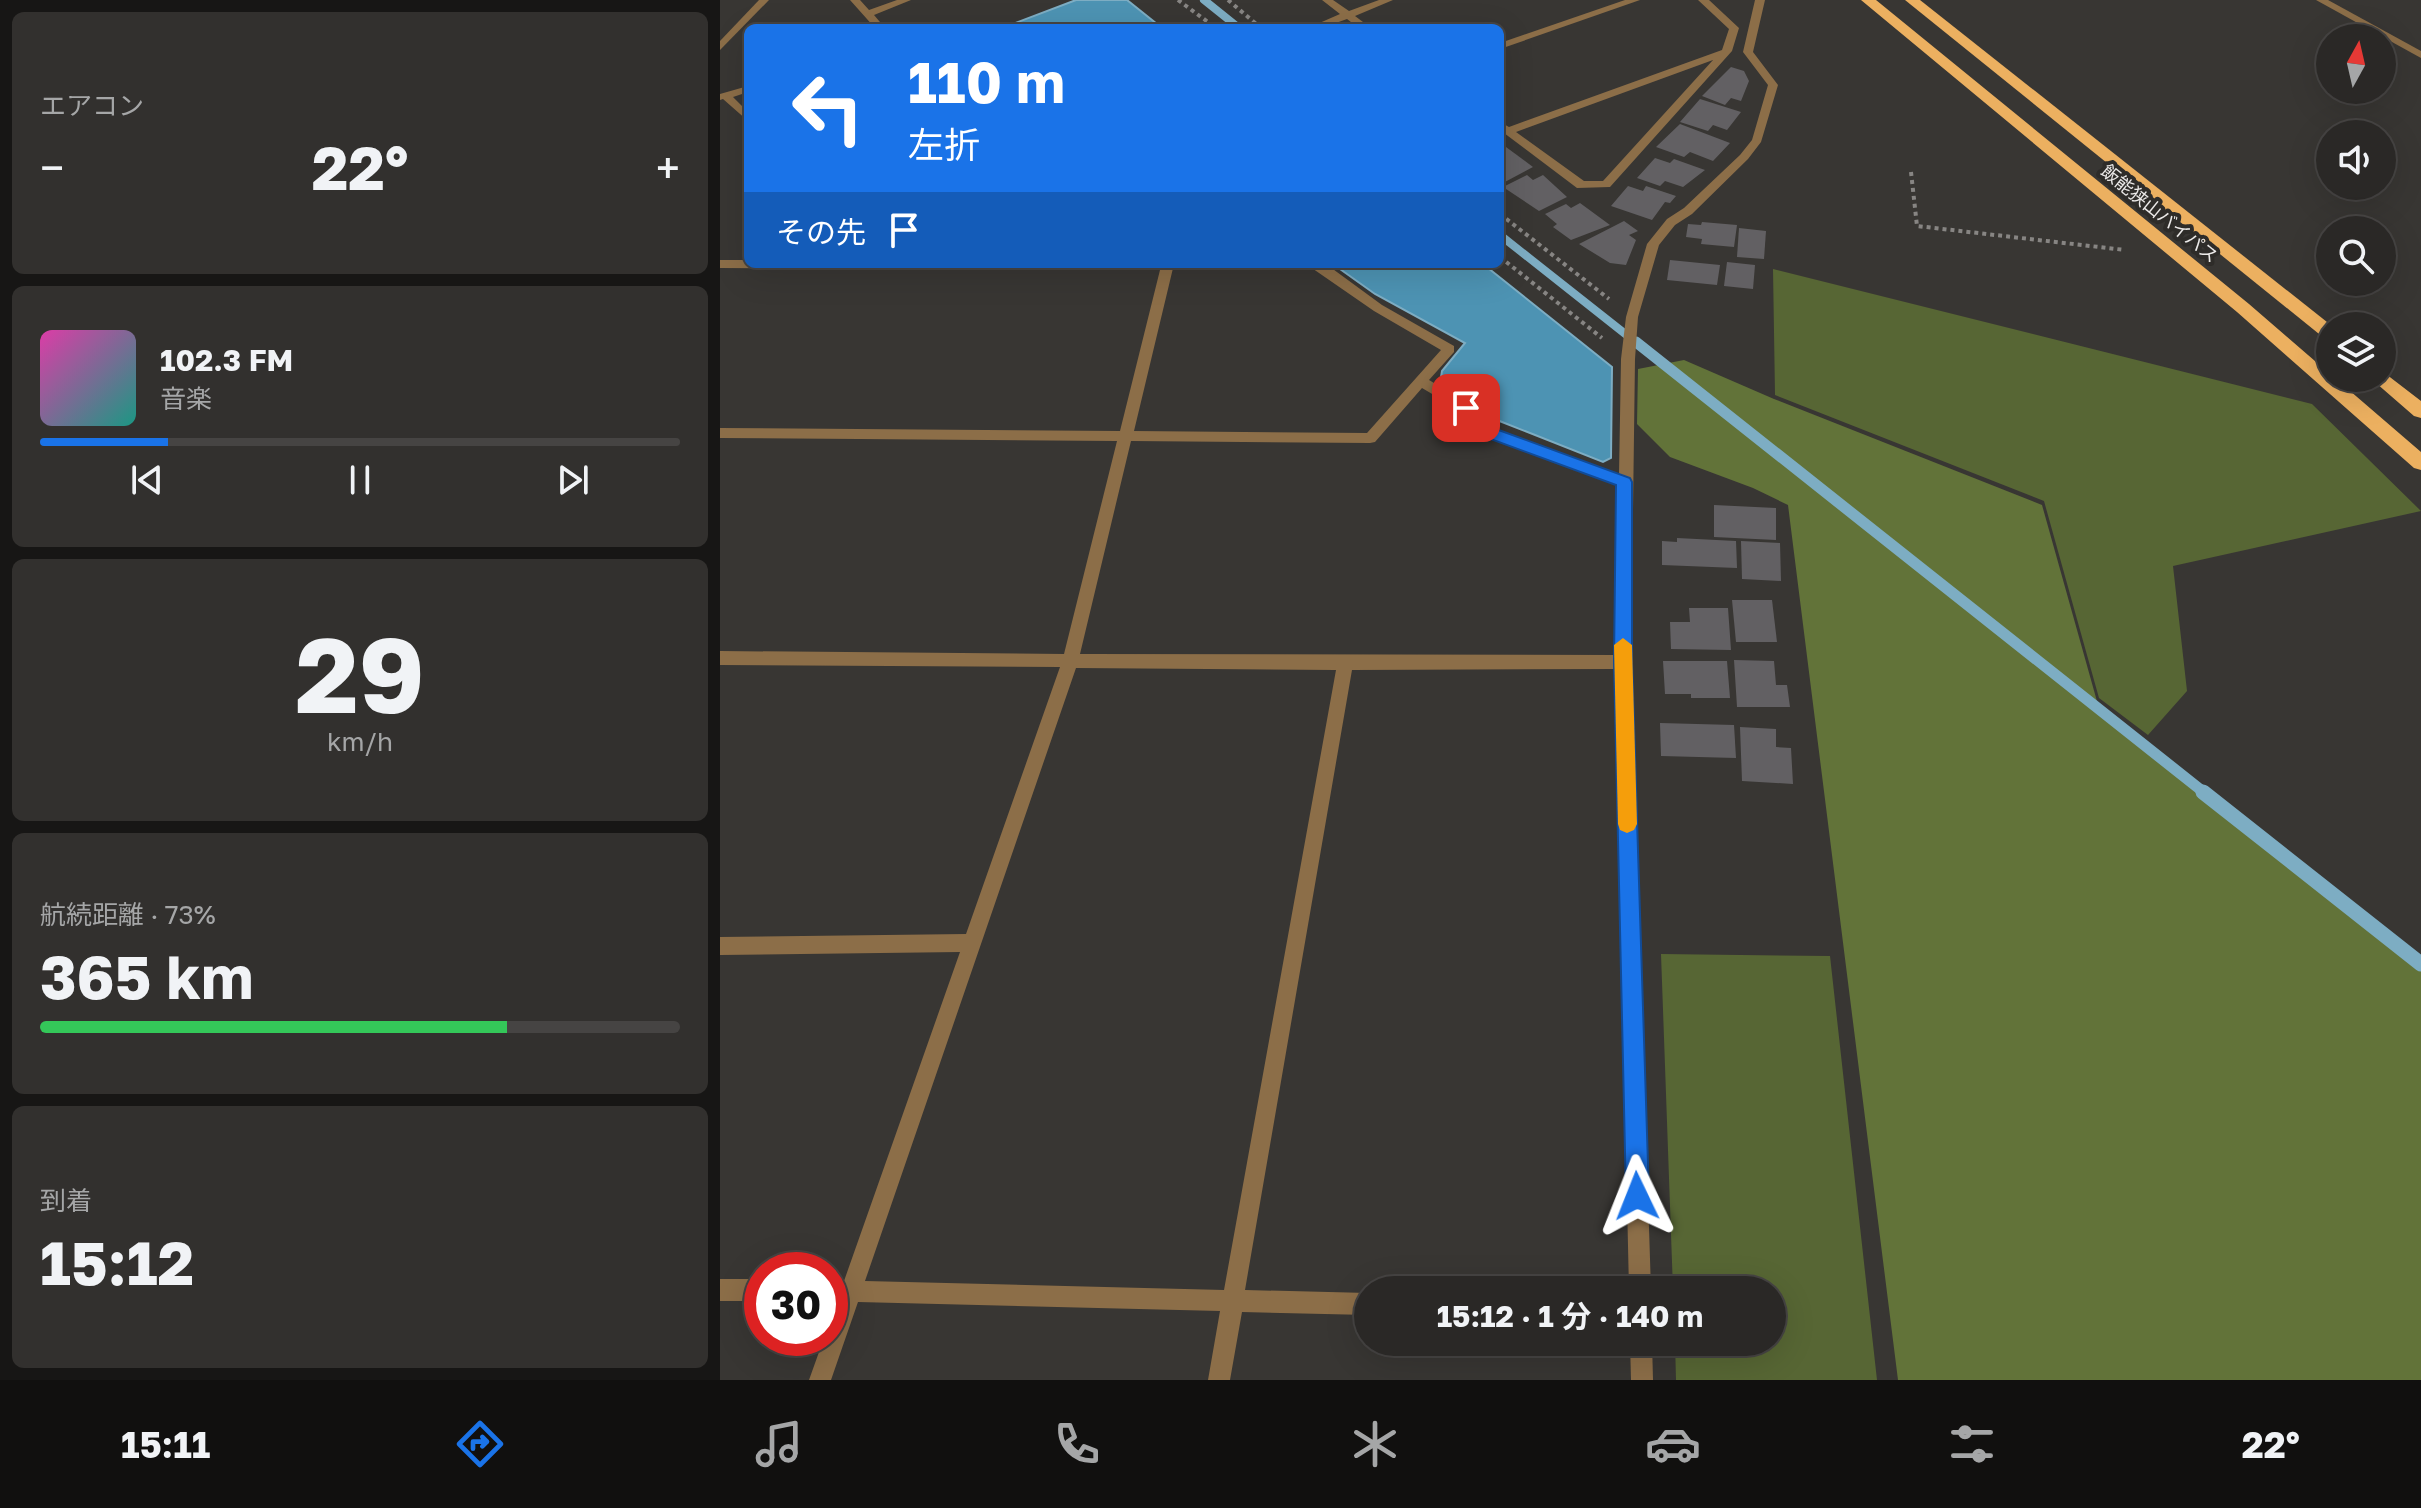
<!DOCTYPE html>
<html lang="ja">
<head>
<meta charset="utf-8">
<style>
  body { margin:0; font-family:"Golos Text","Noto Sans JP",sans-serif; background:#32302e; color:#f1f3f6; height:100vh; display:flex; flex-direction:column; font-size:30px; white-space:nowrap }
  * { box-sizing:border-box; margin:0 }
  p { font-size:26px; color:#a5a6a7 }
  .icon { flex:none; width:44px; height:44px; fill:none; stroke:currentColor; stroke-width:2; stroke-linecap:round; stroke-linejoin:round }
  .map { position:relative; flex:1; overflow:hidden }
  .side { display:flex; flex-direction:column; gap:12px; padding:12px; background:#171615; width:720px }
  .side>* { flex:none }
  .banner { position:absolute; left:24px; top:24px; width:760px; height:244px; border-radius:12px; box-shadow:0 8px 32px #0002,0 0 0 2px #464443; background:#1a73e8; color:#fff; overflow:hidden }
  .needle { width:52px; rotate:8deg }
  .tools { position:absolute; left:1596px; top:24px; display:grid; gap:16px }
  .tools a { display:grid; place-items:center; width:80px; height:80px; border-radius:50%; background:#2a2826; box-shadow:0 8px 32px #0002,0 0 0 2px #464443; font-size:40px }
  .speed { position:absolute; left:24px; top:1252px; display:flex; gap:16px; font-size:40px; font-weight:700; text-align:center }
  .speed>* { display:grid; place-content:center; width:104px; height:104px; border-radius:50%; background:#2a2826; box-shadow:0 8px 32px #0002,0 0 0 2px #464443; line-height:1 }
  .speed .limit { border:12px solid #d22; background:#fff; color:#111 }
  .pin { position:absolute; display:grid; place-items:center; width:68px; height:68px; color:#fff; margin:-34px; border-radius:16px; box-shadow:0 4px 12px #0006 }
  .me { position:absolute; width:88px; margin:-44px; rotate:358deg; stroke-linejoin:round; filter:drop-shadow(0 0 6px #0008) }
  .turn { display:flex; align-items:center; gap:28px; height:168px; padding:0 32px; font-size:36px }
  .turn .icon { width:104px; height:104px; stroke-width:2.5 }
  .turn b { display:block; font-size:56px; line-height:68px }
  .then { display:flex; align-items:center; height:76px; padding:0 32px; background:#0003; gap:16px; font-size:30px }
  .big { font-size:60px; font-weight:700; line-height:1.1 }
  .side .widget { flex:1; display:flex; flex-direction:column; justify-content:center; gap:12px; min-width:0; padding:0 28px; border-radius:12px; background:#32302e }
  .side .dial { align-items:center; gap:0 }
  .dial b { font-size:104px; line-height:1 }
  .song { display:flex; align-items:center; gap:24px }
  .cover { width:96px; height:96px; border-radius:12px; background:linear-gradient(135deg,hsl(320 70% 55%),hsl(170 70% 35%)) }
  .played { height:8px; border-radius:4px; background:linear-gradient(90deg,#1a73e8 20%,#464443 20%) }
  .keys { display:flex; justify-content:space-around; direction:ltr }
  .heat { display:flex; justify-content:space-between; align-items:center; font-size:44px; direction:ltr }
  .charge { height:12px; border-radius:6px; background:linear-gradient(90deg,#34c759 73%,#464443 0) }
  .trip { position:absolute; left:634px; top:1276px; width:432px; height:80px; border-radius:40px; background:#2a2826; box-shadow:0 8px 32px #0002,0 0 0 2px #464443; font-weight:700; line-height:80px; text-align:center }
  .menu { display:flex; height:128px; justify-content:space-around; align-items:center; background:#11100f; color:#a5a6a7 }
  .menu .icon { width:56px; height:56px }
  .menu .on { color:#1a73e8 }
  .menu b { font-size:36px; color:#f1f3f6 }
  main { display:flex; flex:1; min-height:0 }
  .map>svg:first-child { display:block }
  .green { fill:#576634 }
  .forest { fill:#627339 }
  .water { fill:#4d93b3; stroke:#7dadc3; stroke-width:2 }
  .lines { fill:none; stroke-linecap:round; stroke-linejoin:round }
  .stream-far2 { stroke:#7dadc3; stroke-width:8 }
  .stream-far1 { stroke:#7dadc3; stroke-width:11 }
  .stream { stroke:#7dadc3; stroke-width:15 }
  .building { fill:#626063 }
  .path { stroke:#878583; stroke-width:4; stroke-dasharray:4 4; stroke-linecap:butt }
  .minor { fill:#8c6e48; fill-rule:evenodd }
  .trunk { fill:#ecb060; fill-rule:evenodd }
  .route { fill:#1a73e8; stroke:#114b97; stroke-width:2 }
  .slow { fill:#f59e0b }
  .labels { text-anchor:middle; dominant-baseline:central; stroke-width:8; stroke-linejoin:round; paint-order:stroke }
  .far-street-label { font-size:18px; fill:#eceae9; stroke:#2e2c29 }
</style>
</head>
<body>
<main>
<section class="side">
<div class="widget"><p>エアコン</p>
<div class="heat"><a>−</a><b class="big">22°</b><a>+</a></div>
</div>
<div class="widget">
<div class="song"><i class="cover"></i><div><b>102.3 FM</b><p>音楽</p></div></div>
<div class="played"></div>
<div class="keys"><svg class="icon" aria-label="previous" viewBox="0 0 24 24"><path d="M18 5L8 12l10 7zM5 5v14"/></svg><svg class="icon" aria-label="pause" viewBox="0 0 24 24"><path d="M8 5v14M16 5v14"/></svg><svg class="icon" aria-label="next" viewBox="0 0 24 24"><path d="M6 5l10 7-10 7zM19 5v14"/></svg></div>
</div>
<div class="widget dial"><b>29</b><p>km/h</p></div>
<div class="widget"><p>航続距離 · 73%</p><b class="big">365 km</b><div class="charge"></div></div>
<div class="widget"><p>到着</p><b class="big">15:12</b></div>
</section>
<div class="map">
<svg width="1701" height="1380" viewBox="0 0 1701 1380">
  <rect width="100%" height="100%" fill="#383633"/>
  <!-- green -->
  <g class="green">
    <polygon points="1053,269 1592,404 1701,511 1453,566 1467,691 1428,735 1379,698 1324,501 1055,395"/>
    <polygon points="941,954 1110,956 1157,1380 956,1380 955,1342 1052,1342 1052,1290 953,1290"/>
  </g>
  <!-- forest -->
  <polygon class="forest" points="964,360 1054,399 1322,505 1380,712 1701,970 1701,1380 1178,1380 1068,505 1033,488 950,457 917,424 918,369"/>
  <!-- water -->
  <g class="water">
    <polygon points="356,0 407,0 442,28 282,28"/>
    <polygon points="613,264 763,264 892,367 891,458 883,462 777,420 721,377 722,371 745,343 655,294"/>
  </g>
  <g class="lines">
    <!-- stream-far2 -->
    <g class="stream-far2">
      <polyline points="484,0 519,28"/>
      <polyline points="780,235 918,344"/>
    </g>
    <!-- stream-far1 -->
    <polyline class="stream-far1" points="916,342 1486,794"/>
    <!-- stream -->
    <polyline class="stream" points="1483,792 1701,964"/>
  </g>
  <!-- building -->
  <g class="building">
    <polygon points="1011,67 1024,71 1029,81 1021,101 1011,98 1005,105 982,96"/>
    <polygon points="980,99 1021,112 1007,130 993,125 988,131 960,122"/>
    <polygon points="960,124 1010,143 993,161 970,152 964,157 936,147"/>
    <polygon points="786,147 813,167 783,183 780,181 780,150"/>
    <polygon points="935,158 950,163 954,159 985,170 963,187 945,181 940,186 917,178"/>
    <polygon points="807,175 813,180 823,175 847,197 819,211 783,187"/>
    <polygon points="908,186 923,191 926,186 956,196 950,203 945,202 932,220 891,206"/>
    <polygon points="860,203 890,225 851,240 833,227 837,224 825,214 846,204 851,208"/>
    <polygon points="904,221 918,231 909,235 916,240 906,265 890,263 859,244"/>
    <polygon points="982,222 1017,225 1014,247 981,244 982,239 966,237 968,224 981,225"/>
    <polygon points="1019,228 1046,231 1044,259 1017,257"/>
    <polygon points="950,260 1000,265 997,285 947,280"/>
    <polygon points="1007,262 1035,265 1033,289 1004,286"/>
    <polygon points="994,505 1056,508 1056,540 994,537"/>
    <polygon points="957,538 1016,541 1017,568 942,565 942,541 957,542"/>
    <polygon points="1021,541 1060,543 1061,581 1022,579"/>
    <polygon points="1012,600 1052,600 1057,642 1016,642"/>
    <polygon points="969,608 1008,608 1011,650 951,649 950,622 970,622"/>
    <polygon points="1014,660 1054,661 1056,685 1067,685 1070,707 1017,707"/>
    <polygon points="943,661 1007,661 1010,698 971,698 971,694 945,694"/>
    <polygon points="940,723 1014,725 1016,758 941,756"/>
    <polygon points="1020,727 1056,729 1056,747 1071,748 1073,784 1022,781"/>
  </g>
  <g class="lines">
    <!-- path -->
    <g class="path">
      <polyline points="458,0 496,28"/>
      <polyline points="508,0 541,28"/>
      <polyline points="1191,172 1197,226 1405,250"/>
      <polyline points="780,214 889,299"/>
      <polyline points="780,257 882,338"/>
    </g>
    <!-- minor -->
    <g class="minor">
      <polygon points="39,0 49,0 0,50 0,41"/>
      <polygon points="130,0 140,0 149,10 177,0 191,0 154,15 165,28 155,28"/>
      <polygon points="602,0 613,0 629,11 659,0 673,0 635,16 651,28 639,28 627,19 602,28 588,28 620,14"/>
      <polygon points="905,0 920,0 780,49 780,43"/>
      <path d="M978 0H989L1019 28 1012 51 890 187 857 188 780 130V122L789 127 1002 50 1009 29ZM993 60 883 181H864L796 132Z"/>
      <path d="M1035 0H1045L1033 52 1058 85 1041 142 1028 159 972 214 955 225 939 245 918 317 915 359 911 662 931 1290H909L895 669 632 670 525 1290 648 1293V1315L522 1312 510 1380H488L500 1311 138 1302 111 1380H89L104 1338H110V1320L116 1302H110V1280L124 1281 240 952 0 955V937L246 934 340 667 0 665V651L344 654 397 441 0 438V428L400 431 440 270 0 268V260H28V264H454L414 431 647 433 721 350 654 311 586 264H606L662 305 734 346V352L709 380 751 405 776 429 899 475 901 359 906 317 927 244 947 219 964 208 1020 155 1032 140 1048 85 1023 52ZM702 388 741 411 766 437 899 486 895 655 360 654 411 441 650 443 655 442ZM356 668 616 670 504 1290 145 1281Z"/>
      <polygon points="1596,0 1608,0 1701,51 1701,58"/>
      <polygon points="28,86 28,92 13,97 28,112 28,121 3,99 0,100 0,94"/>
      <rect x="0" y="1279" width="42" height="22"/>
      <polygon points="910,1342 932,1342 933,1380 911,1380"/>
    </g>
    <!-- trunk -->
    <g class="trunk">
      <polygon points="1141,0 1156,0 1529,304 1610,374 1610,378 1615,378 1701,452 1701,470 1694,468 1517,312"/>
      <polygon points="1185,0 1200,0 1612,326 1610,340 1604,338"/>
      <polygon points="1662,371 1701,401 1701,418 1694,416 1656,383 1653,378 1662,378"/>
    </g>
  </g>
  <!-- route -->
  <polygon class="route" points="746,403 776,429 910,478 912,482 912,662 929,1196 926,1204 917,1207 909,1204 906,1196 894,662 896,485 765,437 739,408"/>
  <!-- slow -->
  <polygon class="slow" points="903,638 912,645 917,824 914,830 907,833 900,830 898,824 894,645"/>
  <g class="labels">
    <!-- far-street labels -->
    <g class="far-street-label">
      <text transform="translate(1440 213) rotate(39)">飯能狭山バイパス</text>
    </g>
  </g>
</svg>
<div class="tools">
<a><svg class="needle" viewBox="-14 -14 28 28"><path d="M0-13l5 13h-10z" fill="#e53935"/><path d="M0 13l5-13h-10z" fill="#a5a6a7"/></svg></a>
<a><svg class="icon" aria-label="sound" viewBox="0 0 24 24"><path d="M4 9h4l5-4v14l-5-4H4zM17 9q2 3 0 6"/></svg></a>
<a><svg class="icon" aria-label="search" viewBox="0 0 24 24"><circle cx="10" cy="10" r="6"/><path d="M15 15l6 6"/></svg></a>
<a><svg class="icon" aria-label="layers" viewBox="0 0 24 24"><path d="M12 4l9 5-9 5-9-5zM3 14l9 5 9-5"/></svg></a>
</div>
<div class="speed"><div class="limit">30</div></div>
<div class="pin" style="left:746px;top:408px;background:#d93025"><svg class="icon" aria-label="arrive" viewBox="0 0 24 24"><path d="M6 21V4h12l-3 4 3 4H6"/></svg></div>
<svg class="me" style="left:917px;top:1196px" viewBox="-20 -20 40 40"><path d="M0-17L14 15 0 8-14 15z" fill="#1a73e8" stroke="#fff" stroke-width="4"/></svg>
<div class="trip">15:12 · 1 分 · 140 m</div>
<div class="banner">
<div class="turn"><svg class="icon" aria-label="left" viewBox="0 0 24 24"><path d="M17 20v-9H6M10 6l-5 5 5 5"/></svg><div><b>110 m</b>左折</div></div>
<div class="then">その先<svg class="icon" aria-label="arrive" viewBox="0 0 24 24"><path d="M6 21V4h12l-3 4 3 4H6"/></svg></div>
</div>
</div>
</main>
<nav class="menu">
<b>15:11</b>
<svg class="icon on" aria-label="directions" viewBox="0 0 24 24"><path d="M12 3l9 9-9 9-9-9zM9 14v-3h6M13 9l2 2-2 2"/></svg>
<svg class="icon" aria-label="music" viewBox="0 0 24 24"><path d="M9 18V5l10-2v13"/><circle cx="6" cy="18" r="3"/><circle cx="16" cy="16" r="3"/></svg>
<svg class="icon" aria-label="phone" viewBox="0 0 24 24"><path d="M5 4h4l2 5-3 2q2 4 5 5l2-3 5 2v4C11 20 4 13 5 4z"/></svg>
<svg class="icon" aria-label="climate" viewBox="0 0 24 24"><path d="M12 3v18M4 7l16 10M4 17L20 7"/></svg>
<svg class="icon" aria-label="car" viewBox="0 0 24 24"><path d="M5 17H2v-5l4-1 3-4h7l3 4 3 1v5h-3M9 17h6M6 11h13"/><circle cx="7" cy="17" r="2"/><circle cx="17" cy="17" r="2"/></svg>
<svg class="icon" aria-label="filters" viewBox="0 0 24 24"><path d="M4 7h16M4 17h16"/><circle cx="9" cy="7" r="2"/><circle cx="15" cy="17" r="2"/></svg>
<b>22°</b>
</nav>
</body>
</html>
